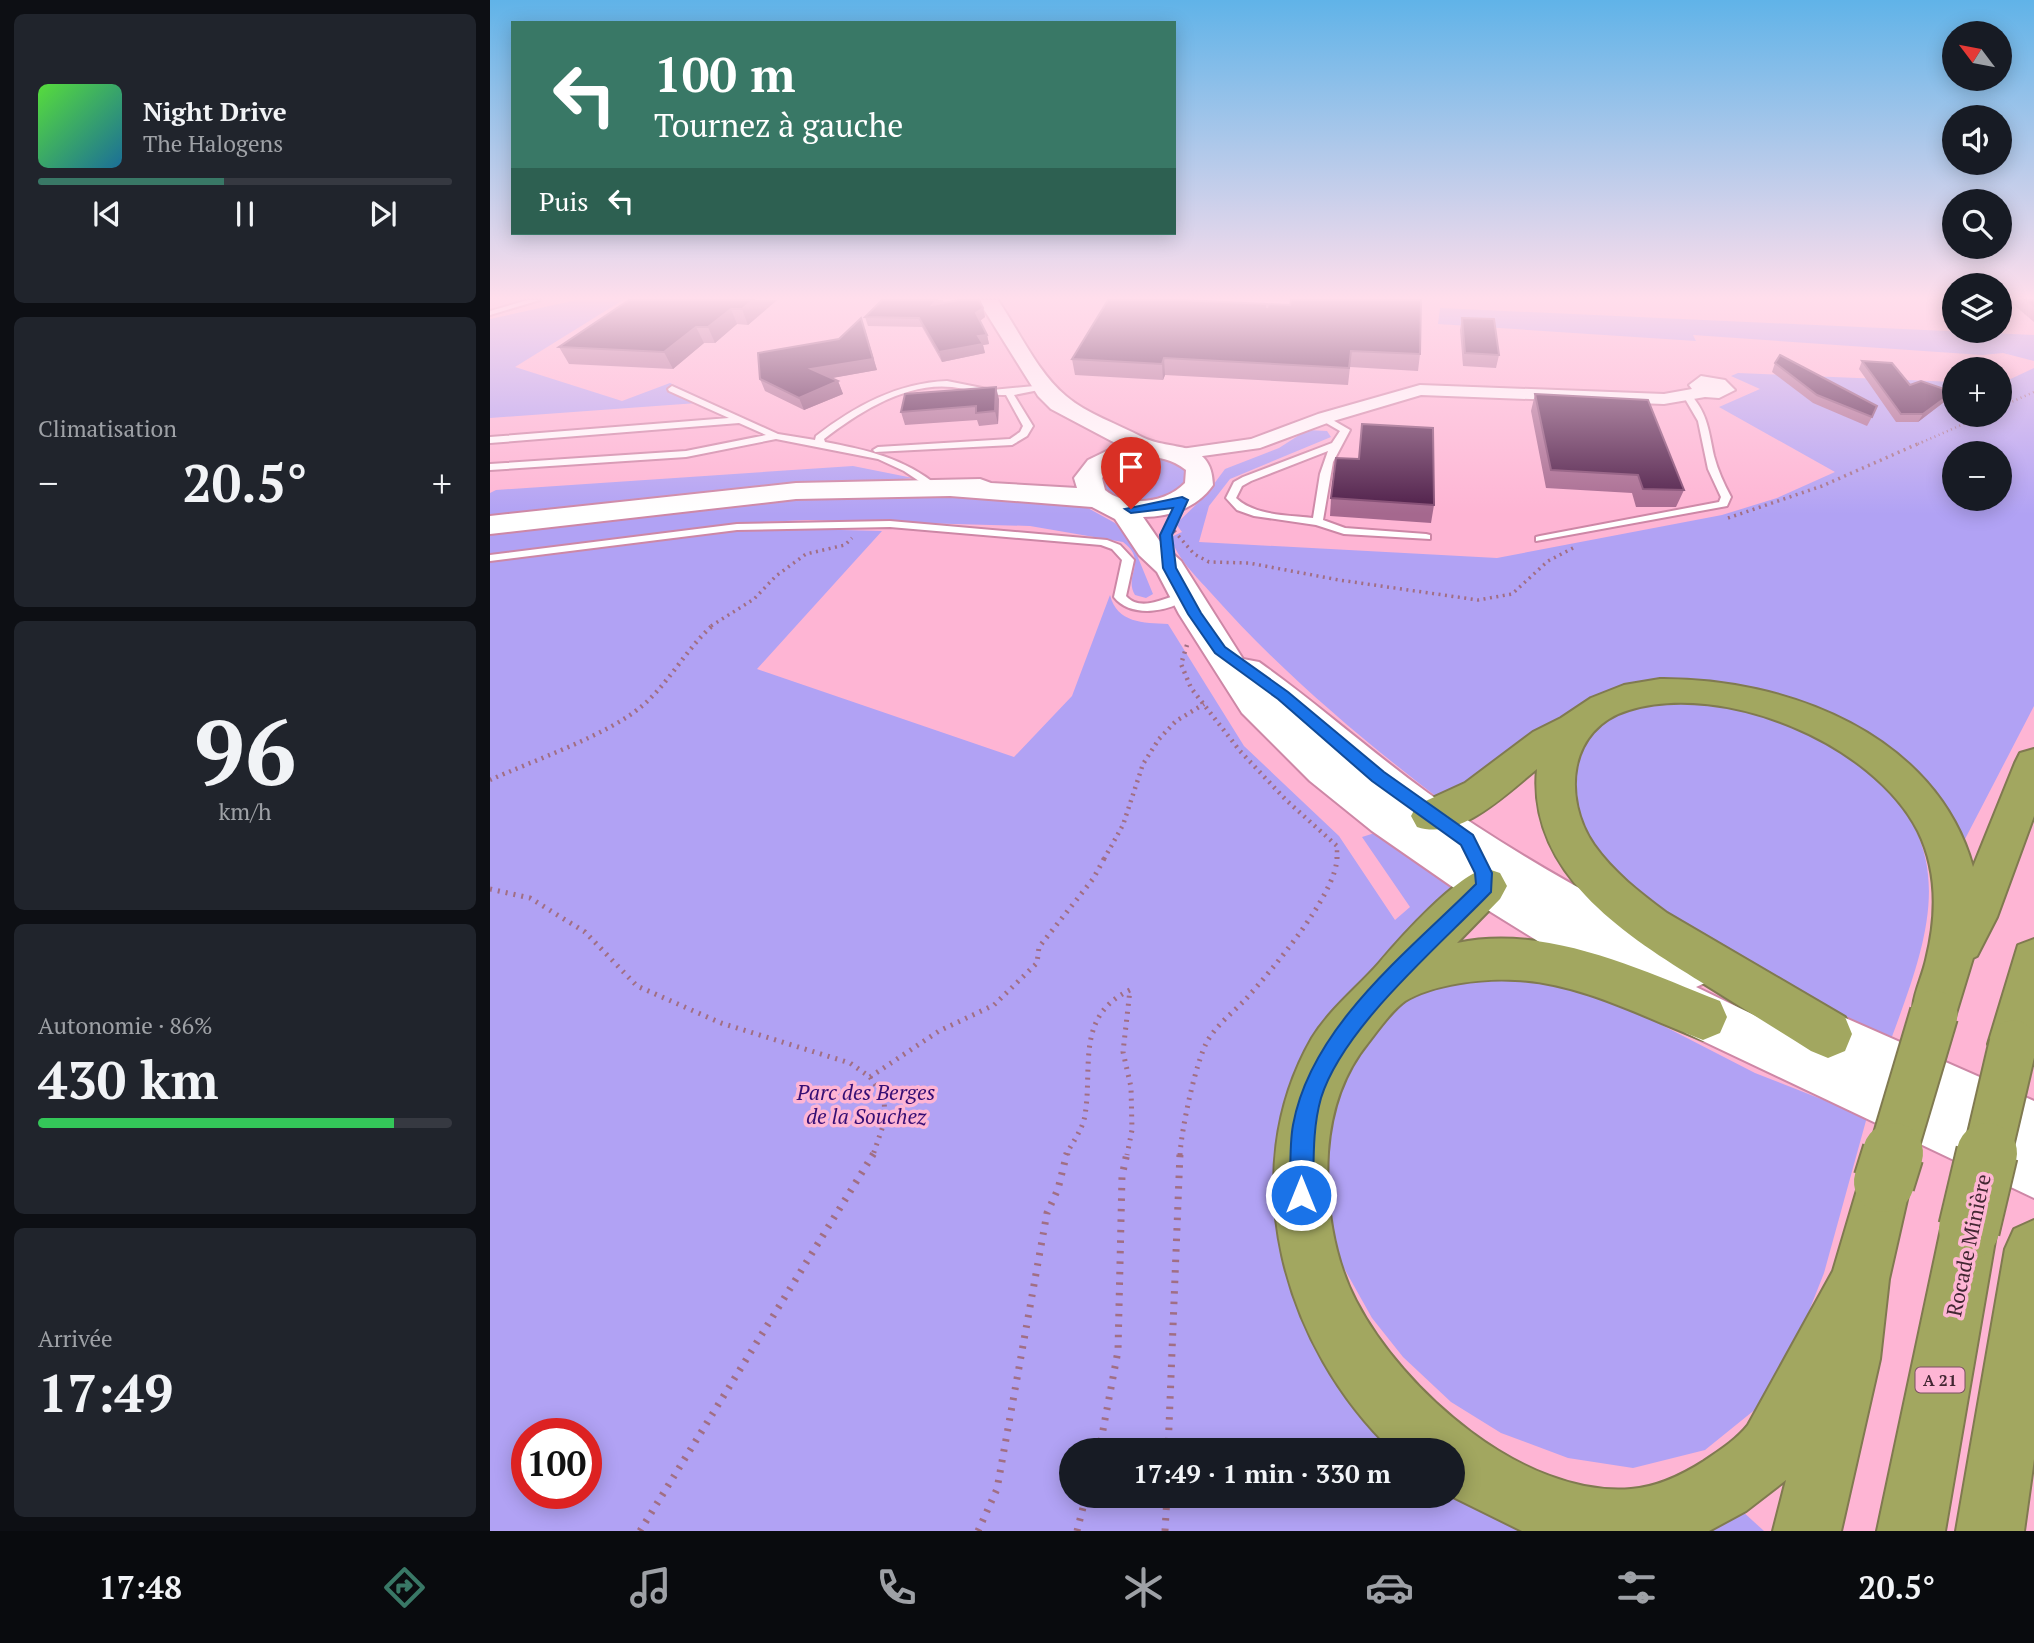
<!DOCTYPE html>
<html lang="fr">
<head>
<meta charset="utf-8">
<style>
  body { margin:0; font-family:"PT Serif",serif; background:#20242c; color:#f1f3f6; height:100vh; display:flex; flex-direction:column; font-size:26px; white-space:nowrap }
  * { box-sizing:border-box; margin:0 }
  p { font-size:23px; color:#9ea1a6 }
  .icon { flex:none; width:38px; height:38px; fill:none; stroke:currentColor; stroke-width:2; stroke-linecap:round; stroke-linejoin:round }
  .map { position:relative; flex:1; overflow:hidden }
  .panel { display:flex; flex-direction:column; gap:14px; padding:14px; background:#0d0f14; width:490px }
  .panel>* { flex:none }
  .guide { position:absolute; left:21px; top:21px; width:665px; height:214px; border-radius:0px; box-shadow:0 4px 18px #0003; background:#397866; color:#fff; overflow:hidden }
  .needle { width:46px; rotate:302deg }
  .fabs { position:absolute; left:1452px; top:21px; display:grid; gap:14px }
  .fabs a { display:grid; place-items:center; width:70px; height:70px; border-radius:50%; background:#171b24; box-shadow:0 4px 18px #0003; font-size:35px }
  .speed { position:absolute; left:21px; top:1418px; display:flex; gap:14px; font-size:35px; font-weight:700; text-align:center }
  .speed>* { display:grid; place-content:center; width:91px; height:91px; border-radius:50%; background:#171b24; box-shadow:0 4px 18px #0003; line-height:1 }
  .speed .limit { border:10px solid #d22; background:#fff; color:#111 }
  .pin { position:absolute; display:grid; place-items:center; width:60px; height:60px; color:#fff; margin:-72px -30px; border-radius:50% 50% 50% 0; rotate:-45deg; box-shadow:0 0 7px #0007 }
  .pin .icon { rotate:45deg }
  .me { position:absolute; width:77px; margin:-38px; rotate:0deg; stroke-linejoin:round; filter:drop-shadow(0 0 5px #0008) }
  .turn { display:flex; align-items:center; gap:24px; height:147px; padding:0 28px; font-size:32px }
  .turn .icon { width:91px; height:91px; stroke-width:2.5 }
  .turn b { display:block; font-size:49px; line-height:60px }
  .then { display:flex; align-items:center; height:66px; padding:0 28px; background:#0003; gap:14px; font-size:26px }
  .big { font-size:52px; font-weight:600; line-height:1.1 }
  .panel .card { flex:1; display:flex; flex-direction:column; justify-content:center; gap:10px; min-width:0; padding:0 24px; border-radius:10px; background:#20242c }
  .panel .dial { align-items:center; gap:0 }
  .dial b { font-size:91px; line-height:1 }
  .song { display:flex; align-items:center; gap:21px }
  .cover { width:84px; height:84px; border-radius:10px; background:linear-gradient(135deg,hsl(110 70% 55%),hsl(200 70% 35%)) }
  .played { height:7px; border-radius:4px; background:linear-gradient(90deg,#397866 45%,#363941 45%) }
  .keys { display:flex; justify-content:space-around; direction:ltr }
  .heat { display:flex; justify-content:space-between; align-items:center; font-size:38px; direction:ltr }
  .charge { height:10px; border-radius:5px; background:linear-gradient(90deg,#34c759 86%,#363941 0) }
  .trip { position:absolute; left:569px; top:1438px; width:406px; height:70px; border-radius:35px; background:#171b24; box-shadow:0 4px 18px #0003; font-weight:600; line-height:70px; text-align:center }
  .dock { display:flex; height:112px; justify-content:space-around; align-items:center; background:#090b0e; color:#9ea1a6 }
  .dock .icon { width:49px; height:49px }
  .dock .current { color:#397866 }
  .dock b { font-size:32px; color:#f1f3f6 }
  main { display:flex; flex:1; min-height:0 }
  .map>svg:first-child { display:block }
  .green { fill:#b1a2f4; fill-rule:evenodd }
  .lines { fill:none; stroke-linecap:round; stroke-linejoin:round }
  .service-casing { stroke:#cd87a6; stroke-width:4 }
  .minor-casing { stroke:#cd87a6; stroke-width:4 }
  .secondary-casing { stroke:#cd87a6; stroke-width:4 }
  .motorway-casing { stroke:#807a50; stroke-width:4 }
  .path-far4 { stroke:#a16e84; stroke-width:2.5; stroke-dasharray:1 3.5; stroke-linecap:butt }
  .path-far3 { stroke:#a16e84; stroke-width:3.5; stroke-dasharray:2 4.5; stroke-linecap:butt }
  .path-far2 { stroke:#a16e84; stroke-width:4.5; stroke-dasharray:2 5; stroke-linecap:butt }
  .path-far1 { stroke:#a16e84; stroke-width:5; stroke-dasharray:2 6; stroke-linecap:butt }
  .path { stroke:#a16e84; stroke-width:7; stroke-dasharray:2.5 8; stroke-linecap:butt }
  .service { fill:#fff; fill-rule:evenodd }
  .minor { fill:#fff; fill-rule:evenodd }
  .secondary { fill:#fff; fill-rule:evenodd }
  .motorway { fill:#a2a760; fill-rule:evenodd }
  .motorway-bridge-far1-casing { stroke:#807a50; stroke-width:51; stroke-linecap:butt }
  .motorway-bridge-casing { stroke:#807a50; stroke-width:64; stroke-linecap:butt }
  .motorway-bridge-far1 { stroke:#a2a760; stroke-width:47 }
  .motorway-bridge { stroke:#a2a760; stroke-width:60 }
  .wall { fill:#a5688e }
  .shaded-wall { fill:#814a71 }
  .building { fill:#4c1c47; stroke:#814a71; stroke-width:2 }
  .route { fill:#1a73e8; stroke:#114b97; stroke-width:2 }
  .labels { text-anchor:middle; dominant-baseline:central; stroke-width:7; stroke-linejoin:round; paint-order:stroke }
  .shield { fill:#feb5d4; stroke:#7a5163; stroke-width:2 }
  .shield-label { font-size:16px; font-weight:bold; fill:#422632 }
  .near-park-label { font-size:21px; font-style:italic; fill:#360e74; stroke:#feb5d4 }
  .near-street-label { font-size:21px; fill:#422632; stroke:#feb5d4 }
</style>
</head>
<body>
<main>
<section class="panel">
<div class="card">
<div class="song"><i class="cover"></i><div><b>Night Drive</b><p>The Halogens</p></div></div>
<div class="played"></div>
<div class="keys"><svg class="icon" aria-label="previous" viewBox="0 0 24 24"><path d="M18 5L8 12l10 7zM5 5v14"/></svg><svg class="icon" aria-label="pause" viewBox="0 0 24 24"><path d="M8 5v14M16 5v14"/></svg><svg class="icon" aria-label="next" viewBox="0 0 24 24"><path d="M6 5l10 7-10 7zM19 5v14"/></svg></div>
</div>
<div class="card"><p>Climatisation</p>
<div class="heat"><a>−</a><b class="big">20.5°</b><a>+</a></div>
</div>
<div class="card dial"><b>96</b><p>km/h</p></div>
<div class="card"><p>Autonomie · 86%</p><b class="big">430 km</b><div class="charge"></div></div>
<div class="card"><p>Arrivée</p><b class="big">17:49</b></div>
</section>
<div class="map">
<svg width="1544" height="1531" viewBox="0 0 1544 1531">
  <rect width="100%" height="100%" fill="#feb5d4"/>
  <!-- green -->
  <g class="green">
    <polygon points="87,300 133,300 25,367 132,401 180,383 221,402 0,418 0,319"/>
    <polygon points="950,308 1544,335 1544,361 1513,353 1492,355 1203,335 1206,341 948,324"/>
    <path d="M1544 368V706L1474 841 1465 837 1382 743 1168 684 956 804C872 740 791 672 721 593 706 576 687 559 681 537L692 532 686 524 715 496 735 469 789 448 817 430 837 431 841 437 740 479 719 506 709 542 1007 558 1232 515 1287 498 1345 472 1229 407 1270 389 1241 376 1248 373 1465 382V415H1510V384ZM1465 453H1510V499H1465Z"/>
    <path d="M649 455 677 457 696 467 699 482C674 506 648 505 616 495L611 474 617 467Z"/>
    <polygon points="363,466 423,478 0,518 0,493 6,490"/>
    <path d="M347 495H456L587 502 625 523 642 543 663 594 656 598 645 595C633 575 659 562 633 542L540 526 318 520 249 523 0 554V530Z"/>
    <path d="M310 529 392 531 267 669 524 757 582 696 620 595C627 623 653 623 678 624L754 746 849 836 905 920 920 907 872 837 891 831 971 895 797 1151 924 1451H581V1496H962L1060 1531H0V562L246 531ZM37 1433H96V1493H37Z"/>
    <path d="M1229 699C1262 711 1298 720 1330 735 1345 742 1359 756 1372 767 1475 846 1438 939 1400 1042 1336 1012 1275 976 1214 940 1192 927 1164 916 1145 900 1136 892 1129 880 1122 871 1093 835 1071 804 1087 756 1106 697 1179 700 1229 699Z"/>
    <polygon points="1038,973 1125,1001 1265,1073 1377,1117 1334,1273 1306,1344 1267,1408 1215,1450 1143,1468 1078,1458 1011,1433 961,1402 913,1357 882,1318 850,1261 832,1207 828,1155 859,1056 912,1001 947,983"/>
    <polygon points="1251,1510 1274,1531 1194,1531"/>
  </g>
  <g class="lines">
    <!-- service casing -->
    <g class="service-casing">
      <g id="service">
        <polygon points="38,300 50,300 0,315 0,311"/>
        <path d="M457 381 502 390 555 385 559 388 524 395 543 426 537 436 522 445 385 452 383 450 388 447 520 439 530 432 533 426 516 395C497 396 481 389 462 387 416 382 369 412 334 439L335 442C377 450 414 458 448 486L449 488 444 491 414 471 388 459 286 439 196 457 0 470V464L196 451 276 435 249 423 0 443V437L239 418 179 391 178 389 182 386 288 434 325 440 326 436C365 406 407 383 457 381Z"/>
        <path d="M1195 395H1201C1218 414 1219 433 1224 456 1228 471 1234 484 1241 497L1237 506 1046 541V537L1050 536 1229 502 1231 497 1218 469 1208 421 1194 397Z"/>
        <path d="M834 415 860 430 843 462 833 520 855 528 936 534 940 535V539L854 534 826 525 764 516 747 510 736 498 744 482 753 477 842 443 850 431 831 420V416ZM838 451 830 474 823 518C798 515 765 516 746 498L752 486 761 481Z"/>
        <path d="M400 521 617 540 630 545 644 560 636 596C651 613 677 597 695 592L701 596C682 612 641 619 624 597L632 560 622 549 611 545 400 527 247 530 0 561V555L247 524Z"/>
      </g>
    </g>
    <!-- minor casing -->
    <g class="minor-casing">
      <polygon id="minor" points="1211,376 1235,380 1245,390 1229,398 1215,397 1174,404 931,395 840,422 770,448 691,459 682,454 691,449 761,439 828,414 930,385 1174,394 1202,389 1199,385"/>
    </g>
    <!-- secondary casing -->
    <g class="secondary-casing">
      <path id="secondary" d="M488 300H508C529 331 548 373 576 396 597 414 628 424 652 437 681 452 722 438 723 485 707 508 680 517 653 517L671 543 691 561 753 659 769 662C827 703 880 751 938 793 1025 855 1119 907 1215 953L1222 968 1215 983 1206 987 1289 1027 1286 1021 1293 1005 1310 998 1544 1101V1198L1196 1033 980 899 882 831 820 781 752 713 689 614 667 572 649 555 625 519 602 507 460 496 306 499 0 534V516L306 483 490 479 501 483 587 488 584 478 598 460 629 445 561 409 548 396ZM651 456C669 457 682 459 696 470L695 483C676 503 637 508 615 490L612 478C622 465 635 459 651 456Z"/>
    </g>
    <!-- motorway casing -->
    <g class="motorway-casing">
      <g id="motorway">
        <path d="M1170 679C1296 678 1446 734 1483 867L1525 763 1530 753 1544 749V816L1507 917 1487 956 1483 958 1461 1030 1444 1037 1427 1030C1416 1005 1430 986 1436 960 1447 916 1448 872 1428 831 1383 743 1234 681 1139 710 1078 728 1072 798 1104 845 1123 872 1150 893 1177 913L1355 1017 1362 1034 1355 1051 1338 1058 1321 1051C1284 1028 1248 1005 1211 982 1135 935 1037 873 1047 769 1016 794 970 841 927 827L921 816 927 805 975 783 1043 732 1071 718 1101 698 1134 685Z"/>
        <path d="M995 868 1010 873 1017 886 1010 899 967 943C1056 924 1148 969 1230 1001L1237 1017 1230 1033 1213 1040C1153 1017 1091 983 1025 980 994 978 943 984 915 1001 902 1010 888 1030 878 1043 852 1075 841 1112 838 1152 835 1201 843 1257 866 1301 912 1390 1034 1498 1141 1489 1168 1487 1192 1475 1214 1461 1230 1450 1246 1440 1258 1425L1343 1271 1375 1163 1394 1155 1413 1163 1421 1182 1399 1279 1390 1359 1351 1531H1283L1296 1480 1256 1511 1219 1531H1032L961 1496 962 1451H903C794 1347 744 1174 822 1038 840 1009 867 988 889 963 912 936 963 879 995 868Z"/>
        <polygon points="1544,939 1544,1053 1540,1061 1523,1068 1506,1061 1498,1044 1528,945"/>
        <polygon points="1479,1201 1499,1209 1507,1229 1455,1531 1387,1531 1451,1229 1459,1209"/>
        <polygon points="1544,1220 1544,1459 1534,1531 1466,1531 1515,1249 1524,1229"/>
      </g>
    </g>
    <!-- path-far4 -->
    <g class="path-far4">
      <polyline points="1510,407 1544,392"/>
      <polyline points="1428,444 1494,415"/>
    </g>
    <!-- path-far3 -->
    <g class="path-far3">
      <polyline points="1238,518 1332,486 1432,442"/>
      <polyline points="680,526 704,554 719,562 759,563 849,580 988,600 1022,594 1058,561 1085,547"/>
      <polyline points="221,626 264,599 286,576 316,554 355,545 362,538"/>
    </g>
    <!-- path-far2 -->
    <g class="path-far2">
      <polyline points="697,645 691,664 701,688 750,751 796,800 847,846 847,859"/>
      <path d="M0 780C42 761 118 735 152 706 179 683 196 649 223 625"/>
      <polyline points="614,859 633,825 653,764 669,739 686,721 714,704"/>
    </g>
    <!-- path-far1 -->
    <g class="path-far1">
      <polyline points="0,889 40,898 95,932 147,986 231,1023 360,1063 380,1077 394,1097 395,1120 383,1155"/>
      <polyline points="380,1077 449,1031 504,1005 547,963 549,947 603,879 615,857"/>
      <path d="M576 1155C582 1143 593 1129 595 1115 603 1067 585 1016 640 990L633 1052 641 1087 642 1130 637 1155"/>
      <path d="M690 1155C691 1131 706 1060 718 1040 727 1025 743 1012 755 1000 781 971 847 894 847 857"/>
    </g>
    <!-- path -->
    <g class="path">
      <polyline points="609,1451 628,1351 632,1176 637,1153"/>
      <polyline points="678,1451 690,1153"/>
      <polyline points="150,1531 384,1153"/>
      <polyline points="488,1531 507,1489 557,1213 568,1189 577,1153"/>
      <polyline points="587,1531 596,1496"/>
      <polyline points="675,1531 677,1496"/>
    </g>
    <!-- service -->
    <use href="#service" class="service"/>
    <!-- minor -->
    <use href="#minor" class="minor"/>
    <!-- secondary -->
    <use href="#secondary" class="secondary"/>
    <!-- motorway -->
    <use href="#motorway" class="motorway"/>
    <!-- motorway-bridge-far1 casing -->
    <g class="motorway-bridge-far1-casing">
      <g id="motorway-bridge-far1">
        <polyline points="1402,1155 1444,1014"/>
        <polyline points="1497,1155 1523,1044"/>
      </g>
    </g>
    <!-- motorway-bridge casing -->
    <g class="motorway-bridge-casing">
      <g id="motorway-bridge">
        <polyline points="1394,1182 1403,1153"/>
        <polyline points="1479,1229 1497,1153"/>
      </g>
    </g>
    <!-- motorway-bridge-far1 -->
    <use href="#motorway-bridge-far1" class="motorway-bridge-far1"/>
    <!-- motorway-bridge -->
    <use href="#motorway-bridge" class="motorway-bridge"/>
  </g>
  <!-- wall -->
  <g class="wall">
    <polygon points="139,300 287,300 258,325 247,324 225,343 214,343 183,369 79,364 69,347"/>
    <polygon points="392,300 453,300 453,303 493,308 495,317 490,321 497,335 499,344 493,345 495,353 452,362 432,327 378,326 375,317"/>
    <polygon points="1513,300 1544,300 1544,322 1524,305"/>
    <polygon points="800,305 930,354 928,371 860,367 858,385 675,375 673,380 585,375 582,359 777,308"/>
    <polygon points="972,318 1009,355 1006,368 973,366 970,330"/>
    <polygon points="375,329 387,370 341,378 348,381 353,394 314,410 275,391 270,379 349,339"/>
    <polygon points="1372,361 1420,385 1458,399 1428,422 1406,422 1369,369"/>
    <polygon points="1285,363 1382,417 1377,426 1323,403 1282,372"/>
    <polygon points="1045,394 1194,490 1186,507 1146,507 1142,493 1056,488 1041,411"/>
    <polygon points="509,399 508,424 489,426 487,420 415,425 411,412"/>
    <polygon points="841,498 944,505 941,523 840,516"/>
  </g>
  <!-- shaded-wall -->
  <g class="shaded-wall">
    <polygon points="263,300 287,300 258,325 252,309"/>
    <polygon points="446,300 453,300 454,303 442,305"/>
    <polygon points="493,308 495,317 488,322 486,313"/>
    <polygon points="241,309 247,324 225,343 218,327"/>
    <polygon points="371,318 387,370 326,381 321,369"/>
    <polygon points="206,327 214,343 183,369 174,352"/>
    <polygon points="497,335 499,344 493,345 495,353 452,362 449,352 488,336"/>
    <polygon points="674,358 675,375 673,380 672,364"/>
    <polygon points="348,381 353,394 314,410 309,398"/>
    <polygon points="506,387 509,399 508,424 505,411"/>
    <polygon points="1463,392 1458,399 1428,422 1433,414"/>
  </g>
  <!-- building -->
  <g class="building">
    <polygon points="139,300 263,300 252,309 241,309 218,327 206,327 174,352 69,347"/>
    <polygon points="392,300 446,300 442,305 469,300 489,300 493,308 486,313 497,335 488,336 493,344 449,352 429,318 375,317"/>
    <polygon points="618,300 690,300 777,304 777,308 778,304 800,305 801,300 931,300 930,354 861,351 859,368 674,358 672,364 582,359"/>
    <polygon points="1536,300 1544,300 1544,306"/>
    <polygon points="371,318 383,359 321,369 348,381 309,398 270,379 268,353 349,339"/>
    <polygon points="972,318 1004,319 1009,355 975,353"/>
    <polygon points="1290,355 1387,406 1382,417 1327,395 1285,363"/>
    <polygon points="1372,361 1402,363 1420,385 1431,381 1463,392 1433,414 1411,414"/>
    <polygon points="506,387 505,411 486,413 486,406 411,412 415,394"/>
    <polygon points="1045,394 1158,400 1194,490 1153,489 1148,475 1061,470"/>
    <polygon points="872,424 943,428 944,505 841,498 846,458 869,459"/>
  </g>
  <!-- sky -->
  <linearGradient id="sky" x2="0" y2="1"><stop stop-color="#60b3e8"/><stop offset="0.58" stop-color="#ffdeec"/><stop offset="1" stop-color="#ffdeec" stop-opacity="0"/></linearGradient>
  <rect width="1544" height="514" fill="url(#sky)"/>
  <!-- route -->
  <path class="route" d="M692 497 698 500 682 535 686 568 711 613 735 647 798 692 894 772 983 835 1002 873 1001 892C949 946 853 1027 831 1098 822 1130 824 1162 823 1195L819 1203 811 1206 803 1203 800 1195C801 1172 799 1147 803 1125 821 1026 918 952 986 884L985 873 971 845 882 781 788 699 725 653 698 614 673 568 670 535 683 508 641 513 635 509Z"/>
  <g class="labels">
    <!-- shield labels -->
    <rect class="shield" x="1425.5" y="1367.5" width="49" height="25" rx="5"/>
    <g class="shield-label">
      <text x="1450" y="1380">A 21</text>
    </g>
    <!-- near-park labels -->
    <g class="near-park-label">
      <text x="376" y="1092">Parc des Berges<tspan x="376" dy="24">de la Souchez</tspan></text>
    </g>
    <!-- near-street labels -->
    <g class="near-street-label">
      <text transform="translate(1478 1245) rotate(-78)">Rocade Minière</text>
    </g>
  </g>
</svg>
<div class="fabs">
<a><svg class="needle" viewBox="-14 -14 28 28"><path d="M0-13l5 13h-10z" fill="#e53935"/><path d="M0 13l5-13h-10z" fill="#9ea1a6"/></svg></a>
<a><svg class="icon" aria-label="sound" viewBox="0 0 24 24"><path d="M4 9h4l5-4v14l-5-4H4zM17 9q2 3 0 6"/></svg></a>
<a><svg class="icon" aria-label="search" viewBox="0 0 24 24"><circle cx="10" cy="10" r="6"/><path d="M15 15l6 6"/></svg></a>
<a><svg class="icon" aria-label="layers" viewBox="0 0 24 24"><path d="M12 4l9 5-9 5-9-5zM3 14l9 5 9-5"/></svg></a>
<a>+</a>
<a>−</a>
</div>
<div class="speed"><div class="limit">100</div></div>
<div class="pin" style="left:641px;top:509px;background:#d93025"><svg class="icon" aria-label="arrive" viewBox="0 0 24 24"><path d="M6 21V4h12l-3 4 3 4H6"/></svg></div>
<svg class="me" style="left:811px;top:1195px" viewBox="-20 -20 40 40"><circle r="17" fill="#1a73e8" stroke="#fff" stroke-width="3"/><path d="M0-11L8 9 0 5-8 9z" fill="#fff"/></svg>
<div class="trip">17:49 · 1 min · 330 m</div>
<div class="guide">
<div class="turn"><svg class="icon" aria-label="left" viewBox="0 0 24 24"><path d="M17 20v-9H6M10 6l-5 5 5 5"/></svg><div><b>100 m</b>Tournez à gauche</div></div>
<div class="then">Puis<svg class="icon" aria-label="left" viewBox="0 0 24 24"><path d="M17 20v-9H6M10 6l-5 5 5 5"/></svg></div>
</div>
</div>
</main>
<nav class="dock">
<b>17:48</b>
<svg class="icon current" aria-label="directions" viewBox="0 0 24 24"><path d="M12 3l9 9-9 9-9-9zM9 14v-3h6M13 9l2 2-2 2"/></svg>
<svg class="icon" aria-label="music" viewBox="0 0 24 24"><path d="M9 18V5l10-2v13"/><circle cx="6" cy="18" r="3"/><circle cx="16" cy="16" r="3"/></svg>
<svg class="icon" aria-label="phone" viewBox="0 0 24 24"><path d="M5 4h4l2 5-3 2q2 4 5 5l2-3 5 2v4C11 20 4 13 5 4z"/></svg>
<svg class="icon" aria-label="climate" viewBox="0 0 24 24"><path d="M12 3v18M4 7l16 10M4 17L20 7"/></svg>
<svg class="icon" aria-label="car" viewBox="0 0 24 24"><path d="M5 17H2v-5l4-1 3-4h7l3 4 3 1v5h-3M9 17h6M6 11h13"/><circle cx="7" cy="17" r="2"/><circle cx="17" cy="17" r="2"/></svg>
<svg class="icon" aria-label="filters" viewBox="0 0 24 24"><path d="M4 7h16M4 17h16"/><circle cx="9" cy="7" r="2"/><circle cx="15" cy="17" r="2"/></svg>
<b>20.5°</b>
</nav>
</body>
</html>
